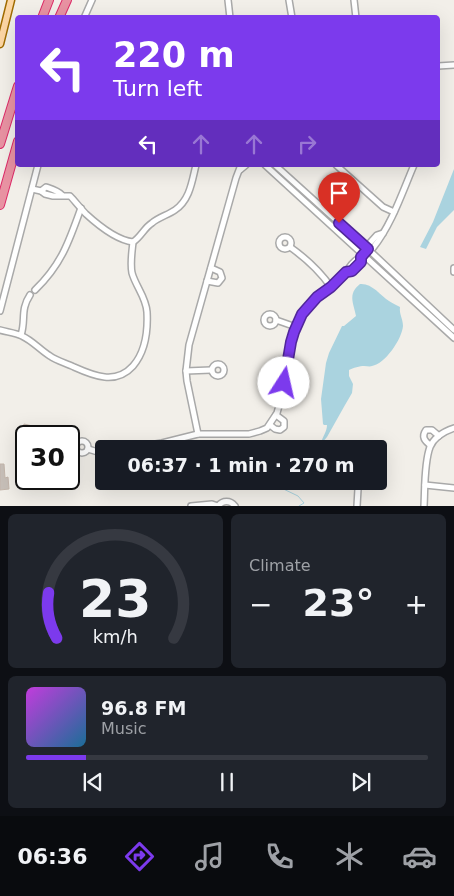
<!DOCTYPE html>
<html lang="en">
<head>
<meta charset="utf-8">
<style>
  body { margin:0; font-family:"DejaVu Sans",sans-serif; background:#20242c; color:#f1f3f6; height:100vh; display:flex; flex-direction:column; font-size:19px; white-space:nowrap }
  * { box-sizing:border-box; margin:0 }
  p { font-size:16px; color:#9ea1a6 }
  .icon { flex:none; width:28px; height:28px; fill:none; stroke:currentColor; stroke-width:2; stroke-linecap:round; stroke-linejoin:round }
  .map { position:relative; height:506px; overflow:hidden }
  .side { display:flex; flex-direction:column; gap:8px; padding:8px; background:#0d0f14; flex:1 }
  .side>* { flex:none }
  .top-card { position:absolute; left:15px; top:15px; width:425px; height:152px; border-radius:5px; box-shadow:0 5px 20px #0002; background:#7c3aed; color:#fff; overflow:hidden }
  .speed { position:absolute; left:15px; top:425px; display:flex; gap:10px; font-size:25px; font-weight:700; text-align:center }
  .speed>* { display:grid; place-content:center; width:65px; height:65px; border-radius:50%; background:#171b24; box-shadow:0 5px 20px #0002; line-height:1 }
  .speed .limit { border:2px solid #111; border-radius:8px; background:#fff; color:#111 }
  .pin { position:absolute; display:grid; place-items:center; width:42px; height:42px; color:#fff; margin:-51px -21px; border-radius:50% 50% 50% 0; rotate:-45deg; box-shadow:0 0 5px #0007 }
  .pin .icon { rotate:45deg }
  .me { position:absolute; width:55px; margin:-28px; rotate:10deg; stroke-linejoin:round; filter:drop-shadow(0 0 4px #0008) }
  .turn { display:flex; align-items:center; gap:18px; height:105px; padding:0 15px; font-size:22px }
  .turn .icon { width:65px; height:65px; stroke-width:2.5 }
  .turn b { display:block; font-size:35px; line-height:42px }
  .lanes { display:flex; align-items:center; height:48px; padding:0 15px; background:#0003; justify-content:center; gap:25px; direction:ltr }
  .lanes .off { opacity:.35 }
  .big { font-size:38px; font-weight:700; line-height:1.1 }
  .side .tile { flex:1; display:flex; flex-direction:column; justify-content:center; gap:8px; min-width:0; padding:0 18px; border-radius:8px; background:#20242c }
  .side .dial { align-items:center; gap:0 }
  .dial svg { height:130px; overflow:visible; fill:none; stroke:#363941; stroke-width:7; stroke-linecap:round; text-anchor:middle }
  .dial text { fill:#f1f3f6; stroke:none }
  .song { display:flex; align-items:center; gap:15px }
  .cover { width:60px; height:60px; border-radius:8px; background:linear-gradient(135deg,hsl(290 70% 55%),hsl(200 70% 35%)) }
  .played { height:5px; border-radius:2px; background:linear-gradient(90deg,#7c3aed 15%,#363941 15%) }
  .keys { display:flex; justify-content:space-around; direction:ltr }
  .heat { display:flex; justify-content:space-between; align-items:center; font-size:28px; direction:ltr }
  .side .tiles { flex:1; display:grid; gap:8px; grid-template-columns:1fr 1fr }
  .tile:last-child { grid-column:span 2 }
  .trip { position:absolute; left:95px; top:440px; width:292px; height:50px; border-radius:5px; background:#171b24; box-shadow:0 5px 20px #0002; font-weight:700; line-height:50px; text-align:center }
  .menu { display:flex; height:80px; justify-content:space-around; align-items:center; background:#090b0e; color:#9ea1a6 }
  .menu .icon { width:35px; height:35px }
  .menu .current { color:#7c3aed }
  .menu b { font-size:22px; color:#f1f3f6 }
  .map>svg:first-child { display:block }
  .water { fill:#aad3df }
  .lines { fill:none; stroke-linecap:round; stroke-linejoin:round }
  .stream { stroke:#aad3df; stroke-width:1 }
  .building { fill:#c7bfb8; stroke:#c4b6ab }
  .minor-casing { stroke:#a9a9a9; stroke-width:8 }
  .major-casing { stroke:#a06b00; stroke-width:9 }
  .highway-casing { stroke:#dc2a67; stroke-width:10 }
  .minor { stroke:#fff; stroke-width:5 }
  .major { stroke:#fcd6a4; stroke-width:6 }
  .highway { stroke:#e892a2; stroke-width:8 }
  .route-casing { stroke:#51269a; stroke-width:12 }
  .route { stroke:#7c3aed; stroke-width:9 }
</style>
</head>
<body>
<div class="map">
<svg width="454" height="506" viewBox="0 0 454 506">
  <rect width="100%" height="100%" fill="#f2efe9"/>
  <!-- water -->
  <g class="water">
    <polygon points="454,169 454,210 437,227 426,249 420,247 433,222"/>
    <path d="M360 284C372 283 380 295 389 301 392 303 396 305 400 307 399 314 403 319 403 326 402 339 385 364 372 366 370 367 367 366 364 366 360 366 353 368 349 370V376L353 384 352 393 345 405 327 437 321 444C322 437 327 432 327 425H324L323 424 321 399 326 363 329 353 342 326H344L356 316C354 304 347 294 360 284Z"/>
  </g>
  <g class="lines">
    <!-- stream -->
    <g class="stream">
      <polyline points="319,449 321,444"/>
      <polyline points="273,481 273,484 298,496 304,503 299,506"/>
    </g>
  </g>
  <!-- building -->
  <g class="building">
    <polygon points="24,424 41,428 39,436 26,436 26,440 20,438 21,434 19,433 20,427 23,428"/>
    <polygon points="0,464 4,464 5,478 8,477 9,489 0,490"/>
  </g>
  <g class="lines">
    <!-- minor casing -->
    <g class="minor-casing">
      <g id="minor">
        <polyline points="228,0 230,18"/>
        <polyline points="289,0 292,18"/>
        <polyline points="354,0 356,18"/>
        <polyline points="84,18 92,0"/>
        <polyline points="438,66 454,65"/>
        <polyline points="265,165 454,338"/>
        <polyline points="275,165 368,249 454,330"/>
        <polyline points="336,165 383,207 394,212"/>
        <polyline points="240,170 246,165"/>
        <path d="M32 189 41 191 45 194 53 196H70C75 201 80 208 86 214 98 225 116 240 133 242 141 237 144 228 152 223 159 217 168 215 175 210 190 200 192 181 196 165"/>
        <path d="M41 191 46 187C52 189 57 190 62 195"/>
        <circle cx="285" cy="243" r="6"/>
        <path d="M290 247C307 259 319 270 331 287"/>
        <path d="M369 248H373C392 224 402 193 414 165"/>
        <polyline points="368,250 369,248 368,245 377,235 383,233"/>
        <polyline points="454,268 454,272"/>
        <path d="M346 273C350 264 355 260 362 256"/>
        <polyline points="207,281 218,283 222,278 220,272 211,268"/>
        <path d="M35 290C61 265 69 242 81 208"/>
        <polyline points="0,311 38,165"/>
        <circle cx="270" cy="320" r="6"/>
        <polyline points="276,320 296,327"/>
        <path d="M0 330C7 332 16 333 22 336 33 341 40 350 50 356 57 361 66 363 74 367 94 376 116 385 133 366 146 351 148 331 147 312 146 297 136 287 132 273 130 263 132 252 133 242"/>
        <path d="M21 335C26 320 20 310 30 295"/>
        <circle cx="218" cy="370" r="6"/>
        <polyline points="186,371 211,370"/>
        <polyline points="270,425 275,429 280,430 284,427 284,421 276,415"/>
        <polyline points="198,434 187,381 186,371 189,345 236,178 241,165"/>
        <circle cx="82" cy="447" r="6"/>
        <path d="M430 445C425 441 421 437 426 430H432L439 436"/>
        <polyline points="88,449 98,452 104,451"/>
        <polyline points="123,449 162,443 198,434 249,434 260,431 267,428 277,413 280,402 291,342 302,314 317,297 331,287 346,273 352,271 361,262 361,257"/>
        <polyline points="355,481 358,489 357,506"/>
        <polyline points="425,485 454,488"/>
        <polyline points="191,506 212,504 218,506"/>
        <path d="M218 506C223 500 230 500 235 506"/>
        <path d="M424 506C425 489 424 463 430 447 434 437 445 431 454 428"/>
      </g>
    </g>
    <!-- major casing -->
    <g class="major-casing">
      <polyline id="major" points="0,44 11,0"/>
    </g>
    <!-- highway casing -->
    <g class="highway-casing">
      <g id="highway">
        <polyline points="42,18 49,0"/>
        <polyline points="59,18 67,0"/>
        <polyline points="0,144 18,86"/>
        <polyline points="0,205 18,141"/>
      </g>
    </g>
    <!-- minor -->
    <use href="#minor" class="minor"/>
    <!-- major -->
    <use href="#major" class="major"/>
    <!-- highway -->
    <use href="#highway" class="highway"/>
  </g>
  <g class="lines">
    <!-- route casing -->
    <g class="route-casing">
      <polyline id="route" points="284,383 291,342 294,332 302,314 317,297 331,287 346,272 352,271 361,262 361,257 368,249 339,223"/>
    </g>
    <!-- route -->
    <use href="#route" class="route"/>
  </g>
</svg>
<div class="speed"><div class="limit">30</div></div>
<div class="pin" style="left:339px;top:223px;background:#d93025"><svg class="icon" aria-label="arrive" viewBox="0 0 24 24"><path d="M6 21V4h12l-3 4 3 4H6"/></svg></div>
<svg class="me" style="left:284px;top:383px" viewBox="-20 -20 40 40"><circle r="19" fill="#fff"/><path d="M0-13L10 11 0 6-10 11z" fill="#7c3aed"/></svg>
<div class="trip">06:37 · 1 min · 270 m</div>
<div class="top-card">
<div class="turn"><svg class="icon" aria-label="left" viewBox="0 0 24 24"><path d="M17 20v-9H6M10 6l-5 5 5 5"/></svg><div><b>220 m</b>Turn left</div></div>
<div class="lanes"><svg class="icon" aria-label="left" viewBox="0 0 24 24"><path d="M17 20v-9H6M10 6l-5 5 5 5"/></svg><svg class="icon off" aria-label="ahead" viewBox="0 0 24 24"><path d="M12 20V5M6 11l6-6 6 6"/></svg><svg class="icon off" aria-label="ahead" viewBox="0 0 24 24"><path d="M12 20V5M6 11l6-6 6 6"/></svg><svg class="icon off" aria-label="right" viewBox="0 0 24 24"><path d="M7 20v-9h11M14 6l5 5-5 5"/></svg></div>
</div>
</div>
<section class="side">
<div class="tiles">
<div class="tile dial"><svg viewBox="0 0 100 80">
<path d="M14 69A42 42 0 1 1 86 69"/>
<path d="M14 69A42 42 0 0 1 9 41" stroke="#7c3aed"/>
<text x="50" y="56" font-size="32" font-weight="700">23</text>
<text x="50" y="72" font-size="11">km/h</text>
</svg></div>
<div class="tile"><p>Climate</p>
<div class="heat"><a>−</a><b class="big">23°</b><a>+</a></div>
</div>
<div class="tile">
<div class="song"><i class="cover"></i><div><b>96.8 FM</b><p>Music</p></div></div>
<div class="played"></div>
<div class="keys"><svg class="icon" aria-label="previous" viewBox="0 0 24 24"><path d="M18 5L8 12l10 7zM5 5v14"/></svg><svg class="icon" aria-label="pause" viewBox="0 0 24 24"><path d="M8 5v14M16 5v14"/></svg><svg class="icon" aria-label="next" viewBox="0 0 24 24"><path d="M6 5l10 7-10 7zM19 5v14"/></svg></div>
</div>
</div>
</section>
<nav class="menu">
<b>06:36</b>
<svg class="icon current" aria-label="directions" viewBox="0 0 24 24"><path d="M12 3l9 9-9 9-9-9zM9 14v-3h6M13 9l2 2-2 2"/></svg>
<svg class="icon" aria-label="music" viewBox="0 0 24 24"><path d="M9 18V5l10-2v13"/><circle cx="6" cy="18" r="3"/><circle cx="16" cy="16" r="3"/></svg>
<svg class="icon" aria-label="phone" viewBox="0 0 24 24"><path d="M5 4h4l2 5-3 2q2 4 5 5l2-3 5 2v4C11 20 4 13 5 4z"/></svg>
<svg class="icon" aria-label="climate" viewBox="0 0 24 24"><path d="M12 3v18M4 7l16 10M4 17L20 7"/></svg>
<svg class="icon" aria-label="car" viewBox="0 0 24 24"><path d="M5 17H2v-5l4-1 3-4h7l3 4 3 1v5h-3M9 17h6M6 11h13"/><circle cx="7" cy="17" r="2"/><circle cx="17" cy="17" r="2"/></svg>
</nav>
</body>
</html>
